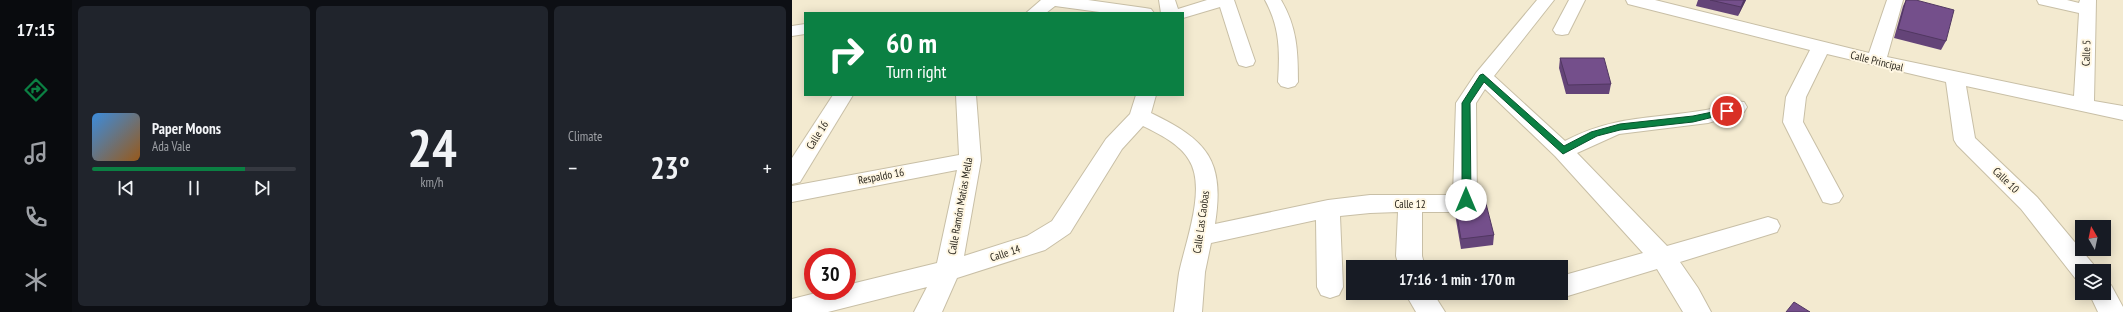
<!DOCTYPE html>
<html lang="en">
<head>
<meta charset="utf-8">
<style>
  body { margin:0; font-family:"PT Sans Narrow",sans-serif; background:#20242c; color:#f1f3f6; height:100vh; display:flex; flex-direction:column; font-size:15px; white-space:nowrap }
  * { box-sizing:border-box; margin:0 }
  p { font-size:13px; color:#9ea1a6 }
  .icon { flex:none; width:22px; height:22px; fill:none; stroke:currentColor; stroke-width:2; stroke-linecap:round; stroke-linejoin:round }
  .map { position:relative; flex:1; overflow:hidden }
  .side { display:flex; flex-direction:column; gap:6px; padding:6px; background:#0d0f14; width:720px }
  .side>* { flex:none }
  .guide { position:absolute; left:12px; top:12px; width:380px; height:84px; border-radius:0px; box-shadow:0 2px 10px #0003; background:#0b8043; color:#fff; overflow:hidden }
  .needle { width:26px; rotate:351deg }
  .tools { position:absolute; left:1283px; top:220px; display:grid; gap:8px }
  .tools a { display:grid; place-items:center; width:36px; height:36px; border-radius:0px; background:#171b24; box-shadow:0 2px 10px #0003; font-size:20px }
  .speed { position:absolute; left:12px; top:248px; display:flex; gap:8px; font-size:20px; font-weight:700; text-align:center }
  .speed>* { display:grid; place-content:center; width:52px; height:52px; border-radius:50%; background:#171b24; box-shadow:0 2px 10px #0003; line-height:1 }
  .speed .limit { border:6px solid #d22; background:#fff; color:#111 }
  .pin { position:absolute; display:grid; place-items:center; width:34px; height:34px; color:#fff; margin:-17px; border:2px solid #fff; border-radius:50%; box-shadow:0 1px 4px #0007 }
  .me { position:absolute; width:44px; margin:-22px; rotate:0deg; stroke-linejoin:round; filter:drop-shadow(0 0 3px #0008) }
  .turn { display:flex; align-items:center; gap:14px; height:84px; padding:0 16px; font-size:18px }
  .turn .icon { width:52px; height:52px; stroke-width:2.5 }
  .turn b { display:block; font-size:28px; line-height:34px }
  .big { font-size:30px; font-weight:800; line-height:1.1 }
  .side .card { flex:1; display:flex; flex-direction:column; justify-content:center; gap:6px; min-width:0; padding:0 14px; border-radius:6px; background:#20242c }
  .side .dial { align-items:center; gap:0 }
  .dial b { font-size:52px; line-height:1 }
  .song { display:flex; align-items:center; gap:12px }
  .cover { width:48px; height:48px; border-radius:6px; background:linear-gradient(135deg,hsl(210 70% 55%),hsl(30 70% 35%)) }
  .played { height:4px; border-radius:2px; background:linear-gradient(90deg,#0b8043 75%,#363941 75%) }
  .keys { display:flex; justify-content:space-around; direction:ltr }
  .heat { display:flex; justify-content:space-between; align-items:center; font-size:22px; direction:ltr }
  .side .tiles { flex:1; display:grid; gap:6px; grid-template-columns:repeat(3,1fr) }
  .trip { position:absolute; left:554px; top:260px; width:222px; height:40px; border-radius:0px; background:#171b24; box-shadow:0 2px 10px #0003; font-weight:800; line-height:40px; text-align:center }
  main { display:flex; flex:1; min-height:0 }
  .dock { display:flex; flex-direction:column; width:72px; justify-content:space-around; align-items:center; background:#090b0e; color:#9ea1a6 }
  .dock .icon { width:28px; height:28px }
  .dock .active { color:#0b8043 }
  .dock b { font-size:18px; color:#f1f3f6 }
  .map>svg:first-child { display:block }
  .lines { fill:none; stroke-linecap:round; stroke-linejoin:round }
  .minor-casing { stroke:#c8bfa6; stroke-width:2 }
  .minor { fill:#fff; fill-rule:evenodd }
  .wall { fill:#644478 }
  .shaded-wall { fill:#513761 }
  .building { fill:#744f8b; stroke:#513761 }
  .route { fill:#0b8043; stroke:#07532c }
  .labels { text-anchor:middle; dominant-baseline:central; stroke-width:4; stroke-linejoin:round; paint-order:stroke }
  .street-label { font-size:11px; fill:#2a261d; stroke:#fff7e3 }
</style>
</head>
<body>
<main>
<nav class="dock">
<b>17:15</b>
<svg class="icon active" aria-label="directions" viewBox="0 0 24 24"><path d="M12 3l9 9-9 9-9-9zM9 14v-3h6M13 9l2 2-2 2"/></svg>
<svg class="icon" aria-label="music" viewBox="0 0 24 24"><path d="M9 18V5l10-2v13"/><circle cx="6" cy="18" r="3"/><circle cx="16" cy="16" r="3"/></svg>
<svg class="icon" aria-label="phone" viewBox="0 0 24 24"><path d="M5 4h4l2 5-3 2q2 4 5 5l2-3 5 2v4C11 20 4 13 5 4z"/></svg>
<svg class="icon" aria-label="climate" viewBox="0 0 24 24"><path d="M12 3v18M4 7l16 10M4 17L20 7"/></svg>
</nav>
<section class="side">
<div class="tiles">
<div class="card">
<div class="song"><i class="cover"></i><div><b>Paper Moons</b><p>Ada Vale</p></div></div>
<div class="played"></div>
<div class="keys"><svg class="icon" aria-label="previous" viewBox="0 0 24 24"><path d="M18 5L8 12l10 7zM5 5v14"/></svg><svg class="icon" aria-label="pause" viewBox="0 0 24 24"><path d="M8 5v14M16 5v14"/></svg><svg class="icon" aria-label="next" viewBox="0 0 24 24"><path d="M6 5l10 7-10 7zM19 5v14"/></svg></div>
</div>
<div class="card dial"><b>24</b><p>km/h</p></div>
<div class="card"><p>Climate</p>
<div class="heat"><a>−</a><b class="big">23°</b><a>+</a></div>
</div>
</div>
</section>
<div class="map">
<svg width="1331" height="312" viewBox="0 0 1331 312">
  <rect width="100%" height="100%" fill="#f3ead0"/>
  <g class="lines">
    <!-- minor casing -->
    <g class="minor-casing">
      <g id="minor">
        <polygon points="249,0 296,0 353,8 359,9 362,13 315,13 263,6 254,13 234,13"/>
        <polygon points="367,0 383,0 386,9 415,0 442,0 463,61 461,65 454,67 447,65 445,61 428,7 391,18 391,13 369,13"/>
        <path d="M473 0H489C505 27 506 51 506 82L503 86 496 88 489 86 486 82C488 52 488 27 473 0Z"/>
        <path d="M745 0H762L702 76 773 141C822 115 862 119 914 110 927 108 939 99 952 102L955 107 952 112 916 123 827 134 785 153 875 246 976 217 985 220 988 226 985 232 888 262 906 288 919 312H891L865 269 769 298 760 295 759 293H769V276L851 253 763 156 693 89 684 103 685 203 681 209 673 212H630V256L633 267H607L604 256 606 212 578 213 548 216 551 287 547 295 538 298 529 295 525 287 524 220 419 243 413 272 410 312H382C384 299 385 286 387 273 393 243 415 188 397 160 388 144 367 134 351 126L330 149 278 233 253 250 165 278 150 312H122L135 287 36 312H0V299L32 291H55V285L145 263 165 170 0 202V186L167 155 164 95H184L189 160 172 256 235 236 260 221 314 139 338 114 344 95H364L359 113C415 140 433 160 423 224L536 200 578 195H661L664 103 684 73Z"/>
        <polygon points="777,0 793,0 776,34 770,35 764,34 761,30"/>
        <polygon points="834,0 863,0 1077,53 1095,0 1111,0 1095,57 1282,96 1287,13 1247,4 1245,0 1275,0 1287,3 1288,0 1304,0 1302,101 1331,106 1331,120 1174,86 1183,138 1245,197 1301,264 1305,271 1290,271 1290,281 1283,278 1229,209 1165,145 1162,140 1154,82 1035,54 1014,97 1011,122 1051,196 1047,202 1039,204 1031,202 991,122 994,97 1018,50 836,4"/>
        <polygon points="13,24 13,34 0,36 0,26"/>
        <polygon points="41,95 61,95 8,182 0,184 0,158"/>
        <polygon points="1312,283 1319,285 1331,307 1331,312 1306,312 1297,293 1312,293"/>
        <polygon points="613,293 641,293 653,312 624,312"/>
      </g>
    </g>
    <!-- minor -->
    <use href="#minor" class="minor"/>
  </g>
  <!-- wall -->
  <g class="wall">
    <polygon points="906,0 954,0 946,16 904,6"/>
    <polygon points="1114,0 1124,0 1154,41 1149,50 1102,38 1111,6"/>
    <polygon points="768,58 819,84 817,94 774,94 767,68"/>
    <polygon points="663,204 702,235 701,245 669,249 663,214"/>
  </g>
  <!-- shaded-wall -->
  <polygon class="shaded-wall" points="952,0 954,0 946,16 949,7"/>
  <!-- building -->
  <g class="building">
    <polygon points="918,0 952,0 949,7"/>
    <polygon points="1114,0 1124,0 1162,10 1154,41 1106,29"/>
    <polygon points="768,58 812,58 819,84 776,85"/>
    <polygon points="691,192 702,235 669,239 663,204 673,204 682,201 687,193"/>
    <polygon points="1002,302 1018,312 994,312"/>
  </g>
  <!-- route -->
  <polygon class="route" points="691,74 772,146 799,132 828,124 901,116 935,109 939,111 938,113 901,122 828,130 805,136 771,154 692,82 678,103 679,200 674,204 670,200 670,103 688,75"/>
  <g class="labels">
    <!-- street labels -->
    <g class="street-label">
      <text transform="translate(1294 53) rotate(-88)">Calle 5</text>
      <text transform="translate(1085 61) rotate(14)">Calle Principal</text>
      <text transform="translate(25 135) rotate(-58)">Calle 16</text>
      <text transform="translate(89 176) rotate(-11)">Respaldo 16</text>
      <text transform="translate(1214 180) rotate(44)">Calle 10</text>
      <text x="618" y="204">Calle 12</text>
      <text transform="translate(168 206) rotate(-80)">Calle Ramón Matías Mella</text>
      <text transform="translate(409 222) rotate(-82)">Calle Las Caobas</text>
      <text transform="translate(213 253) rotate(-18)">Calle 14</text>
    </g>
  </g>
</svg>
<div class="tools">
<a><svg class="needle" viewBox="-14 -14 28 28"><path d="M0-13l5 13h-10z" fill="#e53935"/><path d="M0 13l5-13h-10z" fill="#9ea1a6"/></svg></a>
<a><svg class="icon" aria-label="layers" viewBox="0 0 24 24"><path d="M12 4l9 5-9 5-9-5zM3 14l9 5 9-5"/></svg></a>
</div>
<div class="speed"><div class="limit">30</div></div>
<div class="pin" style="left:935px;top:111px;background:#d93025"><svg class="icon" aria-label="arrive" viewBox="0 0 24 24"><path d="M6 21V4h12l-3 4 3 4H6"/></svg></div>
<svg class="me" style="left:674px;top:200px" viewBox="-20 -20 40 40"><circle r="19" fill="#fff"/><path d="M0-13L10 11 0 6-10 11z" fill="#0b8043"/></svg>
<div class="trip">17:16 · 1 min · 170 m</div>
<div class="guide">
<div class="turn"><svg class="icon" aria-label="right" viewBox="0 0 24 24"><path d="M7 20v-9h11M14 6l5 5-5 5"/></svg><div><b>60 m</b>Turn right</div></div>
</div>
</div>
</main>
</body>
</html>
